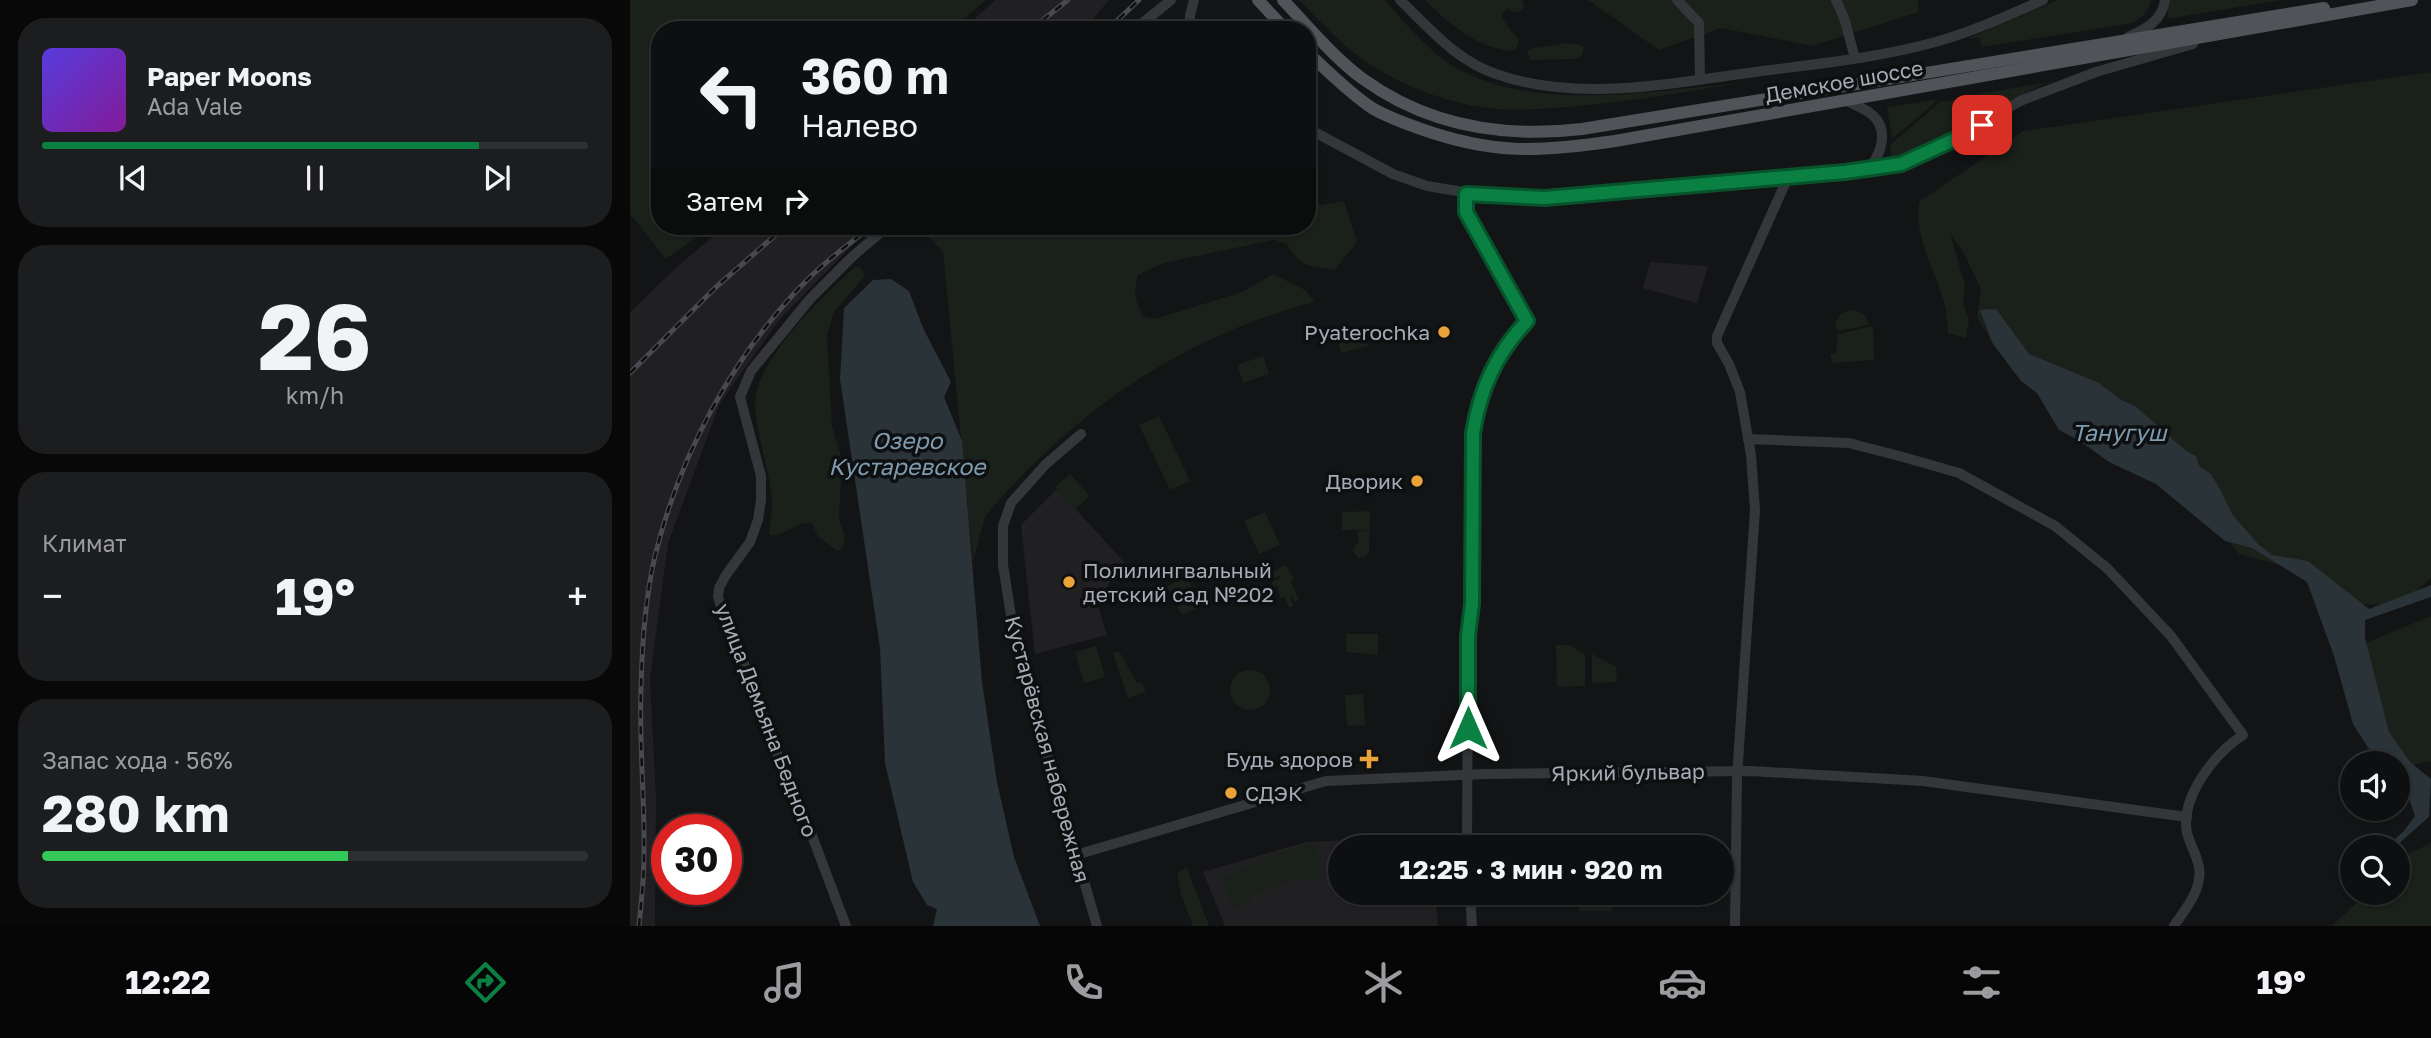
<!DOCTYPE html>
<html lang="ru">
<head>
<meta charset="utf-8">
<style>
  body { margin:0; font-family:"Golos Text",sans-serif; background:#1c1d1e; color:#f1f3f6; height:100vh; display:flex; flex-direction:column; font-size:26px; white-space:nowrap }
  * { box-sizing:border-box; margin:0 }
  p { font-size:23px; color:#9b9c9f }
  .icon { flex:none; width:38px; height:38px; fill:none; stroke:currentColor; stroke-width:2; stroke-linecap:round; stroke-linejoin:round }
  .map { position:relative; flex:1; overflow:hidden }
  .details { display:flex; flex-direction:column; gap:18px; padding:18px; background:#080809; width:630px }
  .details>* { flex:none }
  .hud { position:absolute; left:21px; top:21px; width:665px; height:214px; border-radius:28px; box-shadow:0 2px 5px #0004,0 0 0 2px #2e2f30; background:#0e0f10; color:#f1f3f6; overflow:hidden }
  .controls { position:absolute; left:1710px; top:751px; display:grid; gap:14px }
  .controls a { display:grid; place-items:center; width:70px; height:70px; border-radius:50%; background:#0e0f10; box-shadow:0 2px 5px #0004,0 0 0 2px #2e2f30; font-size:35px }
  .speed { position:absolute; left:21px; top:814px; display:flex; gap:14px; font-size:35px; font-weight:700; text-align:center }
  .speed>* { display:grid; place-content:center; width:91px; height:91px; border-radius:50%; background:#0e0f10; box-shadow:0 2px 5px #0004,0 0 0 2px #2e2f30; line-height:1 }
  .speed .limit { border:10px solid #d22; background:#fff; color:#111 }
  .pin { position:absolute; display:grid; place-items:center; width:60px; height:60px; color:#fff; margin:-30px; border-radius:14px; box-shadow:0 4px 10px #0006 }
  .me { position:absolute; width:77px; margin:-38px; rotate:0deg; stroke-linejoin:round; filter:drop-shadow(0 0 5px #0008) }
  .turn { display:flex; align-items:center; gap:24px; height:147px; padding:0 35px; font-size:32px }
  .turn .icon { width:91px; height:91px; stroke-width:2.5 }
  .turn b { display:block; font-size:49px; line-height:60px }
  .then { display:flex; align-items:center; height:66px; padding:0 35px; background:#0003; gap:14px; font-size:26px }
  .big { font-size:52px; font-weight:700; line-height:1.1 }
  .details .tile { flex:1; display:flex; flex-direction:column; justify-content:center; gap:10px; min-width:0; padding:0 24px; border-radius:28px; background:#1c1d1e }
  .details .dial { align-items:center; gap:0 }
  .dial b { font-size:91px; line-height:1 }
  .song { display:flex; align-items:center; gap:21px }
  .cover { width:84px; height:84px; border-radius:10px; background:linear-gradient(135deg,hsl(250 70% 55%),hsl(290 70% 35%)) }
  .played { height:7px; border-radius:4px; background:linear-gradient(90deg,#0b8043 80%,#2e2f30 80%) }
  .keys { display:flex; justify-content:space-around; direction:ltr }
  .heat { display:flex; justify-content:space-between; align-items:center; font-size:38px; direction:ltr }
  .charge { height:10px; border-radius:5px; background:linear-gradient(90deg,#34c759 56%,#2e2f30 0) }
  .trip { position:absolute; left:698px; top:835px; width:406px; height:70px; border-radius:35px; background:#0e0f10; box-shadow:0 2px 5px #0004,0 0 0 2px #2e2f30; font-weight:700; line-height:70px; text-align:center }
  .tabs { display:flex; height:112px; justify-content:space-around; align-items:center; background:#060606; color:#9b9c9f }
  .tabs .icon { width:49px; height:49px }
  .tabs .selected { color:#0b8043 }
  .tabs b { font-size:32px; color:#f1f3f6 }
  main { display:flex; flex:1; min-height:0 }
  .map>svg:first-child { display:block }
  .built { fill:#202022 }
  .green { fill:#1a201a }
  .water { fill:#2a3338 }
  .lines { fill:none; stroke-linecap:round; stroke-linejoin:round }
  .minor { stroke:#35363a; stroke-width:10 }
  .major { stroke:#515359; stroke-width:12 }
  .rail-casing { stroke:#484a4f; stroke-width:5 }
  .rail { stroke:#0e0f10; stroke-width:2.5; stroke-dasharray:8; stroke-linecap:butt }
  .route-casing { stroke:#07532c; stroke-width:18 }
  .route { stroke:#0b8043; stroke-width:12 }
  .poi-dot { fill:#e9a338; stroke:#0e0f10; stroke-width:2.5 }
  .labels { text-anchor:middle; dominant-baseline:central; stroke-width:7; stroke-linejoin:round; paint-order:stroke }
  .street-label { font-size:21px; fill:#a6abb5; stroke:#0e0f10 }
  .poi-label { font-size:21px; fill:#a6abb5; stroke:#0e0f10; text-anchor:end }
  .water-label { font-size:23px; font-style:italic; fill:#7e9baf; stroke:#0e0f10 }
</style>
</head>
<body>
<main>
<section class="details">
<div class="tile">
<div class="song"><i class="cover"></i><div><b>Paper Moons</b><p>Ada Vale</p></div></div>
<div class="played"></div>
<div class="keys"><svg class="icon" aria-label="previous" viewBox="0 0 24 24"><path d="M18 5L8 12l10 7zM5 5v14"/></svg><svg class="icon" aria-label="pause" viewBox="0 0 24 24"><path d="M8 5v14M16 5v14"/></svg><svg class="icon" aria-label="next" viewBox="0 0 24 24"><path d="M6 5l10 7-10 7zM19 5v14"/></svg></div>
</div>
<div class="tile dial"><b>26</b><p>km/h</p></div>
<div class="tile"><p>Климат</p>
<div class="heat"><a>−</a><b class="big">19°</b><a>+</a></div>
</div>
<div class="tile"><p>Запас хода · 56%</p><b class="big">280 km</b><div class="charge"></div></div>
</section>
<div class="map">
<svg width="1801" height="926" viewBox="0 0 1801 926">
  <rect width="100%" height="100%" fill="#131415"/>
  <!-- built -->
  <g class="built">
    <polygon points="366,0 479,0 453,30 331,30"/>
    <polygon points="96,226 241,226 150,319 90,403 38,543 20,678 26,796 25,926 0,926 0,312 50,264"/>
    <polygon points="1020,262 1078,266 1067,303 1013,288"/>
    <polygon points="427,489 496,564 466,599 477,635 405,654 391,525"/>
    <polygon points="801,837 802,847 710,847 710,892 805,893 808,926 595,926 573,872 676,842"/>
  </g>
  <!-- green -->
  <g class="green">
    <polygon points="0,0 356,0 320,30 30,30 30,226 83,226 36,259 0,214"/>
    <path d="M669 0H755C777 25 803 57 834 72 915 112 1025 90 1111 83 1049 93 987 104 925 108 906 109 885 111 866 109 822 105 773 87 736 62 711 44 690 22 669 0Z"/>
    <path d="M795 0H892L894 7 888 13 877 9 871 16 881 31 889 39 885 51C849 50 819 24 795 0Z"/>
    <polygon points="958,0 1288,0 1289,12 1182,46 1091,28 1029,50"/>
    <path d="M1428 0H1521C1519 12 1512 17 1503 23L1352 47 1349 38H1338Z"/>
    <polygon points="1540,0 1651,0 1537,19"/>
    <path d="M934 43 949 44 954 48 952 55 946 59 900 60 897 51C908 45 921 47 934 43Z"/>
    <path d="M1801 72V578L1771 604 1700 605 1667 570 1609 554 1548 474 1363 344 1347 317 1351 289 1333 252 1320 234 1335 285 1333 303 1339 320 1336 338 1318 333C1317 326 1317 318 1316 310 1308 273 1284 243 1289 202L1393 131Z"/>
    <polygon points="1415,83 1291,148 1268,159 1260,160 1261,144 1310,102 1347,96 1347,94"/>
    <polygon points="1305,100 1305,103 1262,139 1257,107"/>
    <path d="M677 196 691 205 714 201 727 242 705 270C678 266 671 268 656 243L643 240 534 263 508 275C503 291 506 301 512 316L525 319 612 292 643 274 675 290 685 302C554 336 450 408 362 508L355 517 343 562 313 252 288 226H677Z"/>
    <path d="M230 266 235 276 204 312 197 335 202 426 212 460 209 518 215 538 212 549 207 551 187 535 182 523C161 522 158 537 140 535 139 524 142 514 142 503 141 471 125 435 125 403 125 361 194 294 224 268Z"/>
    <path d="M1225 310 1235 315 1239 325 1208 331 1205 325C1208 315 1215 310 1225 310Z"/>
    <polygon points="1243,326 1244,360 1202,363 1200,355 1206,352 1208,334"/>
    <polygon points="734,327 738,346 711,353 706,334"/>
    <polygon points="633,356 639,374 613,383 607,365"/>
    <polygon points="529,416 560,481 540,490 509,425"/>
    <polygon points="440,474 460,496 445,509 425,487"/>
    <polygon points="740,511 739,552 734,557 728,558 722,550 729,542 727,532 738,530 712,530 712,512"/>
    <polygon points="635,512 650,545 629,554 614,521"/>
    <polygon points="655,565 657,566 664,580 661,582 669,600 665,602 662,596 660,597 664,606 659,608 654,597 650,598 647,586 644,587 641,582 650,578 650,576 641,579 638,574"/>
    <polygon points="557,577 572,606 552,615 537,586"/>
    <polygon points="1801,616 1801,761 1768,768 1728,646"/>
    <polygon points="716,634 748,634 748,655 717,652"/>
    <polygon points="926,645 939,645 955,654 955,686 927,687"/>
    <polygon points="466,646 475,677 454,683 445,652"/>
    <polygon points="489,651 507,683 511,682 516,692 498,698 483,653"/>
    <polygon points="962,654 986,667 987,682 962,683"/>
    <circle cx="620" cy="690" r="20"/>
    <polygon points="733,694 735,725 717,726 715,695"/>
    <polygon points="1801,843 1801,926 1702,926 1737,893 1768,892 1768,863 1777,854"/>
    <polygon points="677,844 686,845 691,879 661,880 640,888 628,860"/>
    <polygon points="628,862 638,889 619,896 621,901 603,908 591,878"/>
    <polygon points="557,868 579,926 563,926 551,895 547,872"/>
    <polygon points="949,893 949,892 992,893 981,911 949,911"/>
  </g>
  <!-- water -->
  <g class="water">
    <polygon points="261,279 279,291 293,328 321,382 314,397 332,441 352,682 367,782 384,857 410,926 303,926 307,909 297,905 283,882 255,763 250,648 210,379 214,308 243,280"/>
    <polygon points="1366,309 1399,354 1469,383 1491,400 1505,406 1555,450 1566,456 1569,466 1581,474 1591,491 1602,514 1627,543 1642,555 1678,561 1739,609 1801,585 1801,597 1735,620 1735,638 1759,732 1780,762 1801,779 1799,817 1765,847 1756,847 1774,831 1785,816 1778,796 1768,785 1768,763 1748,763 1723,724 1704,656 1677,582 1622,548 1595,541 1526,484 1479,462 1450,441 1429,430 1407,393 1391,381 1363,344 1350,310"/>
  </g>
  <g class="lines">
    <!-- minor -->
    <g class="minor">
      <path d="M770 0C799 28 827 61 866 74 948 103 1041 83 1125 72 1186 64 1249 58 1309 41 1344 31 1379 15 1413 0"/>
      <polyline points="1047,0 1069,23 1070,79"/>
      <polyline points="1206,0 1214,18 1225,58"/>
      <polyline points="560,29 560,15 564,0"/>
      <polyline points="504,30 541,0"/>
      <polyline points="520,30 560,23"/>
      <path d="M1498 37C1516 29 1532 21 1535 0"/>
      <path d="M1215 100C1223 104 1233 108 1240 113 1259 127 1253 151 1240 167L1237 168"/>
      <polyline points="677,128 763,174 797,186 864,197 915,198 1215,172 1271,164 1332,136 1390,101 1466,72 1563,44"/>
      <polyline points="836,194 836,212 897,321 876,346 859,375 850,397 843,433 842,604 838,640 837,847"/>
      <polyline points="451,434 416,464 381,503 373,526 373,565 386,647 467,926"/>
      <path d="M1118 439 1219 443 1273 457 1329 473 1425 526 1477 568 1541 636 1613 735C1585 753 1550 797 1557 833 1561 848 1572 863 1569 879 1567 896 1553 912 1544 926"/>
      <polyline points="446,855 696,781 855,774 1121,771 1293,781 1557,817"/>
      <polyline points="840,892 842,926"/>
      <polyline points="216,926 181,833 146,751 111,656 103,642 88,597 89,588 96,575 120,542 128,520 131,500 131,476 110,397 121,371 180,299 223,256 258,226"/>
      <polyline points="1105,926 1107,777 1125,510 1121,455 1110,392 1099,364 1087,343 1087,336 1158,177"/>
    </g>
    <!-- major -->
    <g class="major">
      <polyline points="628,0 656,30"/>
      <path d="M653 0C679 27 703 57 733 79 798 126 875 138 952 129L1694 8"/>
      <path d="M677 52C698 71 718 92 742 108 757 117 774 123 791 129 864 155 910 152 985 141L1782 0"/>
    </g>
    <!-- rail casing -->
    <g class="rail-casing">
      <g id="rail">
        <polyline points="400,30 438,0"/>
        <polyline points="477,30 509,0"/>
        <polyline points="0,373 86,287 156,226"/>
        <path d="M9 926C11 903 14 880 14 857 15 801 9 744 11 688 12 644 15 598 25 556 50 454 103 355 177 280 197 260 220 243 242 226"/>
      </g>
    </g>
    <!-- rail -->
    <use href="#rail" class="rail"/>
  </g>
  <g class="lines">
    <!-- route casing -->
    <g class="route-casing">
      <path id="route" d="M838 728V636L842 604 843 433C850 389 866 354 897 321L836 212V194L915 198 1215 172 1271 164 1332 136 1352 125"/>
    </g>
    <!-- route -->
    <use href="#route" class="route"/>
  </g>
  <!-- markers -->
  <g class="poi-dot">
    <circle cx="814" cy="332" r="7"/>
    <circle cx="787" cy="481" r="7"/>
    <circle cx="439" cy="582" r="7"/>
    <path d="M735.5 748.5h7v7h7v7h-7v7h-7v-7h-7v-7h7z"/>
    <circle cx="601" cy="793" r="7"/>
  </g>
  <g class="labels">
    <!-- street labels -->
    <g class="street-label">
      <text transform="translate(1214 81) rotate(-10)">Демское шоссе</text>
      <text transform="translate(137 720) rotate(69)">улица Демьяна Бедного</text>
      <text transform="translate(418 749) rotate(75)">Кустарёвская набережная</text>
      <text transform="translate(998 772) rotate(-1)">Яркий бульвар</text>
    </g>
    <!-- poi labels -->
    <g class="poi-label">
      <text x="800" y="332">Pyaterochka</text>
      <text x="773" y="481">Дворик</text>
      <text x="453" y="570" text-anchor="start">Полилингвальный<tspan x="453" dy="24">детский сад №202</tspan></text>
      <text x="723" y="759">Будь здоров</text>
      <text x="615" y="793" text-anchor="start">СДЭК</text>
    </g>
    <!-- water labels -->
    <g class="water-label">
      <text x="1489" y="432">Танугуш</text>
      <text x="277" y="440">Озеро<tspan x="277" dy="26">Кустаревское</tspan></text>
    </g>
  </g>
</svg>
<div class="controls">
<a><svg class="icon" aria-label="sound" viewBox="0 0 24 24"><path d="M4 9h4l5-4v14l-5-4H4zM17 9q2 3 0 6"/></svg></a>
<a><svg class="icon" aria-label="search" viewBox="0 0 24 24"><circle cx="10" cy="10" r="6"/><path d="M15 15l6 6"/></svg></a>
</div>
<div class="speed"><div class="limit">30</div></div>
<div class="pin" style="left:1352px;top:125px;background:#d93025"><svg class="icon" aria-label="arrive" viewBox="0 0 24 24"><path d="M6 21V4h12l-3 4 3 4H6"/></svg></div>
<svg class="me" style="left:838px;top:728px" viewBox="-20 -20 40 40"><path d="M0-17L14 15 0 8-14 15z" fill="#0b8043" stroke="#fff" stroke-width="4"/></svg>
<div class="trip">12:25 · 3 мин · 920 m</div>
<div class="hud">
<div class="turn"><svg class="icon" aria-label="left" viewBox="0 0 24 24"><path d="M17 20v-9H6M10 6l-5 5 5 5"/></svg><div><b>360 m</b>Налево</div></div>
<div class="then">Затем<svg class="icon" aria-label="right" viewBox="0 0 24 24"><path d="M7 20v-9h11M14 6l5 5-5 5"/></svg></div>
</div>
</div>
</main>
<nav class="tabs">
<b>12:22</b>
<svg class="icon selected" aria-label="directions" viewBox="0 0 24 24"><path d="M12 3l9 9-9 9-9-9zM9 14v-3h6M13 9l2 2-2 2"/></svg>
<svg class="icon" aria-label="music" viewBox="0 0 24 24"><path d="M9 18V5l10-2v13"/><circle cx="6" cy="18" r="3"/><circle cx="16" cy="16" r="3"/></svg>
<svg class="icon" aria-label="phone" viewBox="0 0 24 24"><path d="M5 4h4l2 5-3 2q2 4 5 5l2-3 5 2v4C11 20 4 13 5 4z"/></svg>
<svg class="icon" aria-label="climate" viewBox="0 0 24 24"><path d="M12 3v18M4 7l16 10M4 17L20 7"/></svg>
<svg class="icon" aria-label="car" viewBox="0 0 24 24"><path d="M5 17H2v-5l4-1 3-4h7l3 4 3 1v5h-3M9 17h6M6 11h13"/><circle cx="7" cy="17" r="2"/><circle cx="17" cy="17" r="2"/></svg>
<svg class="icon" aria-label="filters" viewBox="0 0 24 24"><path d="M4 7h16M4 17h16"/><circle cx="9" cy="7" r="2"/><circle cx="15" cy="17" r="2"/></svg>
<b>19°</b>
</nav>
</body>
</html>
